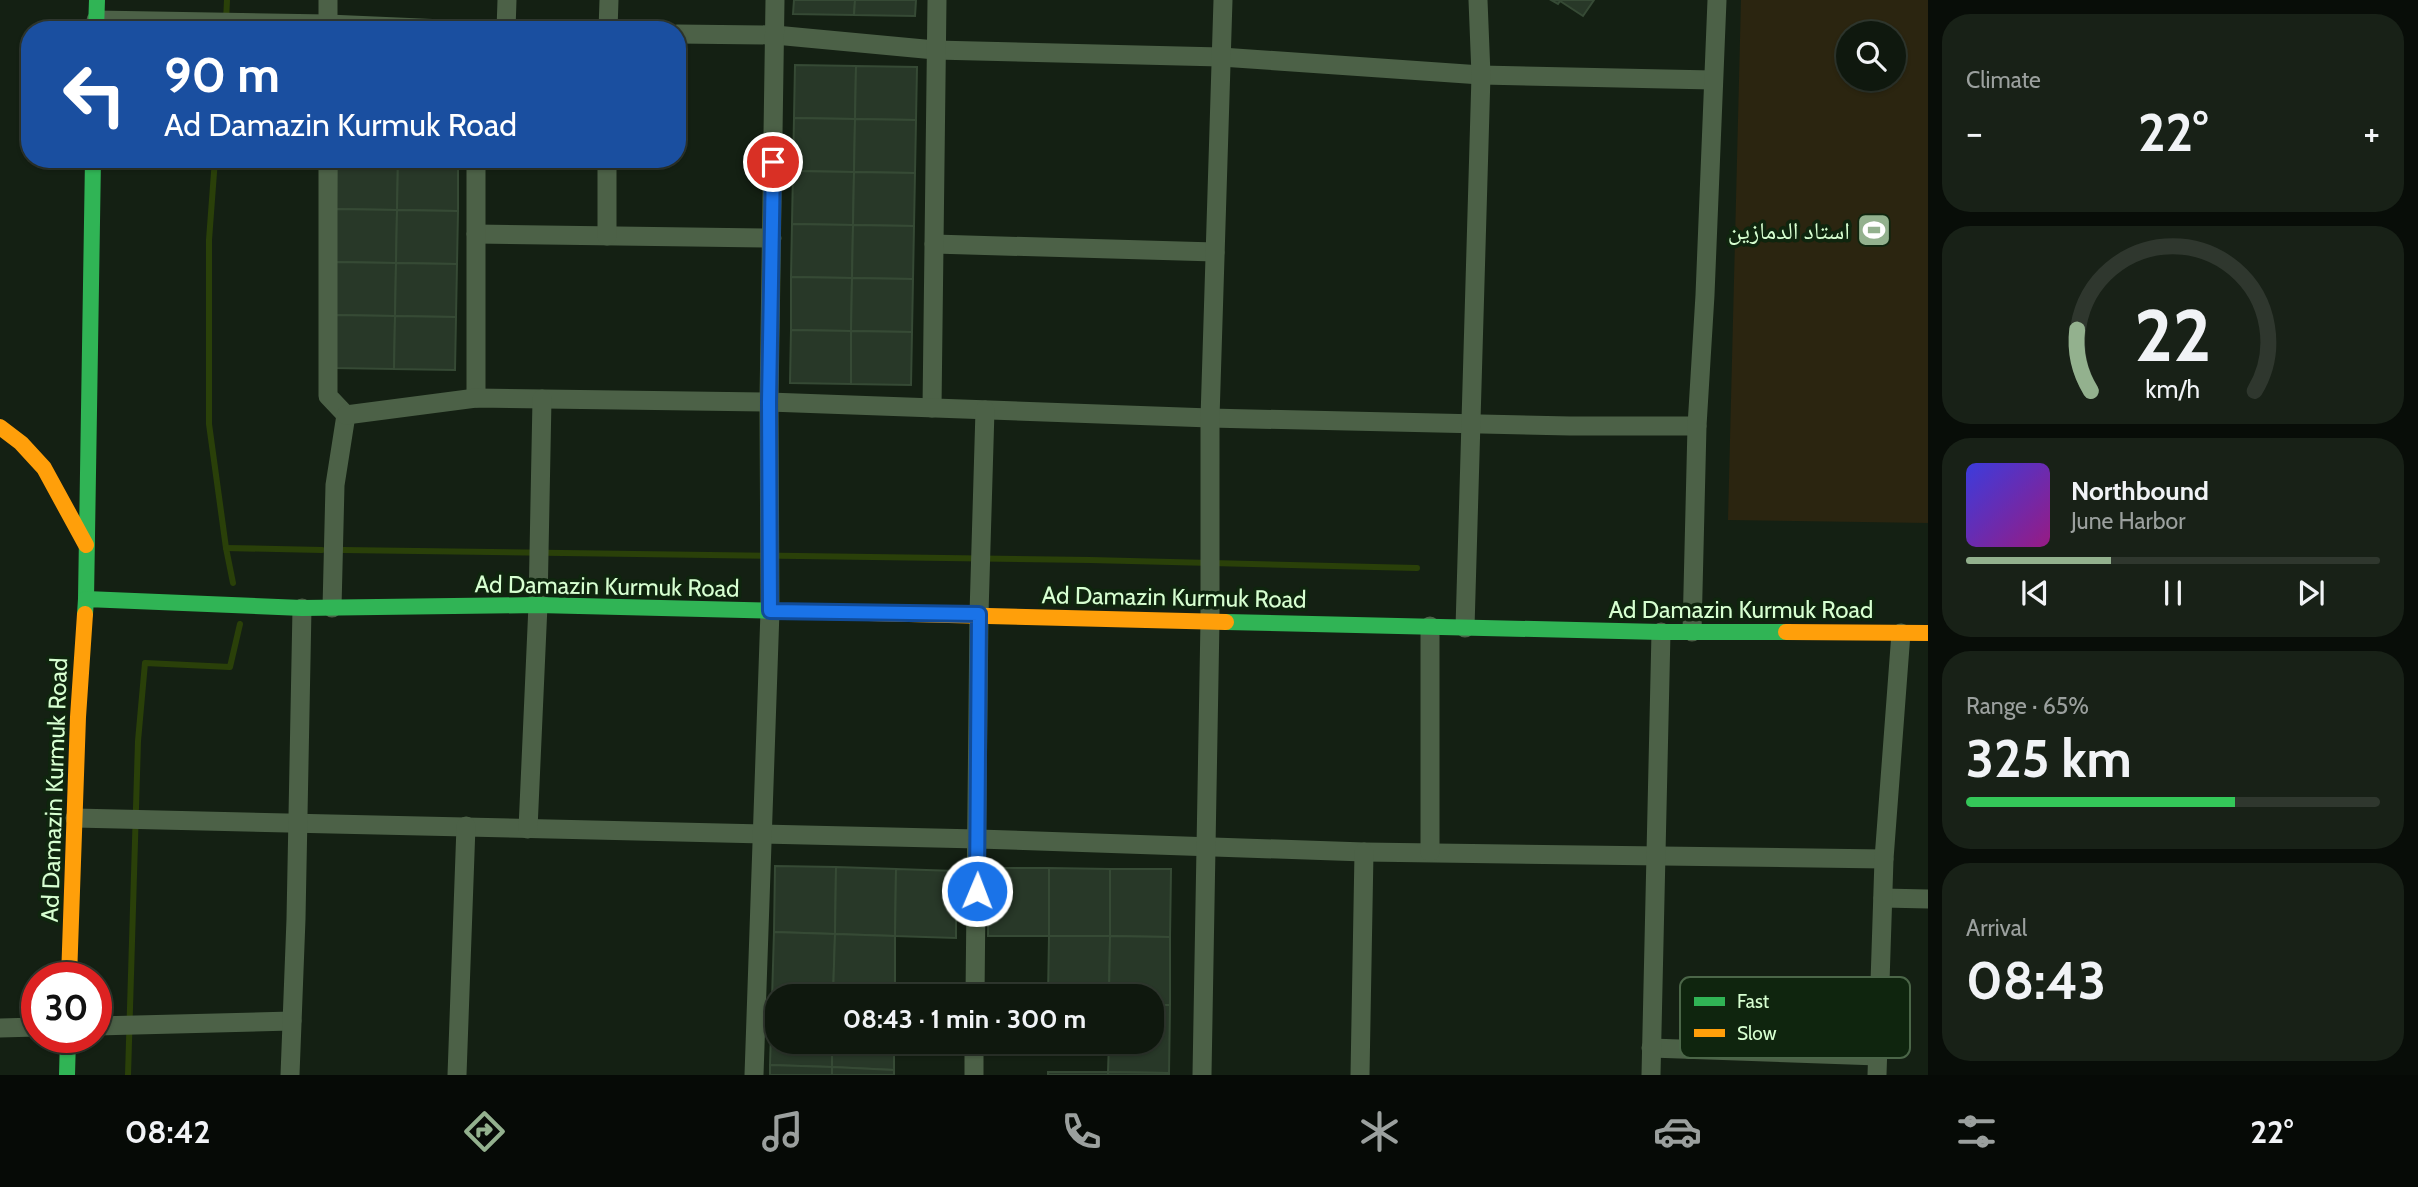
<!DOCTYPE html>
<html lang="en">
<head>
<meta charset="utf-8">
<style>
  body { margin:0; font-family:Cabin,"Noto Naskh Arabic",sans-serif; background:#182117; color:#f1f3f6; height:100vh; display:flex; flex-direction:column; font-size:26px; white-space:nowrap }
  * { box-sizing:border-box; margin:0 }
  p { font-size:23px; color:#9ba09e }
  .icon { flex:none; width:38px; height:38px; fill:none; stroke:currentColor; stroke-width:2; stroke-linecap:round; stroke-linejoin:round }
  .map { position:relative; flex:1; overflow:hidden }
  .details { display:flex; flex-direction:column; gap:14px; padding:14px; background:#080d08; width:490px }
  .details>* { flex:none }
  .banner { position:absolute; left:21px; top:21px; width:665px; height:147px; border-radius:28px; box-shadow:0 2px 5px #0004,0 0 0 2px #2f372e; background:#1a4fa0; color:#fff; overflow:hidden }
  .tools { position:absolute; left:1836px; top:21px; display:grid; gap:14px }
  .tools a { display:grid; place-items:center; width:70px; height:70px; border-radius:50%; background:#0f180e; box-shadow:0 2px 5px #0004,0 0 0 2px #2f372e; font-size:35px }
  .speed { position:absolute; left:21px; top:962px; display:flex; gap:14px; font-size:35px; font-weight:700; text-align:center }
  .speed>* { display:grid; place-content:center; width:91px; height:91px; border-radius:50%; background:#0f180e; box-shadow:0 2px 5px #0004,0 0 0 2px #2f372e; line-height:1 }
  .speed .limit { border:10px solid #d22; background:#fff; color:#111 }
  .pin { position:absolute; display:grid; place-items:center; width:60px; height:60px; color:#fff; margin:-30px; border:4px solid #fff; border-radius:50%; box-shadow:0 2px 7px #0007 }
  .me { position:absolute; width:77px; margin:-38px; rotate:1deg; stroke-linejoin:round; filter:drop-shadow(0 0 5px #0008) }
  .turn { display:flex; align-items:center; gap:24px; height:147px; padding:0 28px; font-size:32px }
  .turn .icon { width:91px; height:91px; stroke-width:2.5 }
  .turn b { display:block; font-size:49px; line-height:60px }
  .big { font-size:52px; font-weight:700; line-height:1.1 }
  .details .card { flex:1; display:flex; flex-direction:column; justify-content:center; gap:10px; min-width:0; padding:0 24px; border-radius:28px; background:#182117 }
  .details .dial { align-items:center; gap:0 }
  .dial svg { height:182px; overflow:visible; fill:none; stroke:#2f372e; stroke-width:7; stroke-linecap:round; text-anchor:middle }
  .dial text { fill:#f1f3f6; stroke:none }
  .song { display:flex; align-items:center; gap:21px }
  .cover { width:84px; height:84px; border-radius:10px; background:linear-gradient(135deg,hsl(240 70% 55%),hsl(310 70% 35%)) }
  .played { height:7px; border-radius:4px; background:linear-gradient(90deg,#93b18e 35%,#2f372e 35%) }
  .keys { display:flex; justify-content:space-around; direction:ltr }
  .heat { display:flex; justify-content:space-between; align-items:center; font-size:38px; direction:ltr }
  .charge { height:10px; border-radius:5px; background:linear-gradient(90deg,#34c759 65%,#2f372e 0) }
  .trip { position:absolute; left:765px; top:984px; width:399px; height:70px; border-radius:28px; background:#0f180e; box-shadow:0 2px 5px #0004,0 0 0 2px #2f372e; font-weight:700; line-height:70px; text-align:center }
  .tabs { display:flex; height:112px; justify-content:space-around; align-items:center; background:#060a06; color:#9ba09e }
  .tabs .icon { width:49px; height:49px }
  .tabs .active { color:#93b18e }
  .tabs b { font-size:32px; color:#f1f3f6 }
  main { display:flex; flex:1; min-height:0 }
  .map>svg:first-child { display:block }
  .green { fill:#2b2510; fill-rule:evenodd }
  .lines { fill:none; stroke-linecap:round; stroke-linejoin:round }
  .stream { stroke:#2a4009; stroke-width:6 }
  .building { fill:#283828; stroke:#364a35; stroke-width:2 }
  .street { stroke:#4c6147; stroke-width:19 }
  .fast { stroke:#30b455; stroke-width:16 }
  .slow { stroke:#ff9f0a; stroke-width:16 }
  .route-casing { stroke:#114b97; stroke-width:18 }
  .route { stroke:#1a73e8; stroke-width:12 }
  .labels { text-anchor:middle; dominant-baseline:central; stroke-width:7; stroke-linejoin:round; paint-order:stroke }
  .poi-label { font-size:24px; fill:#d7ffd1; stroke:#0f250e; text-anchor:end }
  .street-label { font-size:24px; fill:#d7ffd1; stroke:#0f250e }
  .key { fill:#0f250e; stroke:#4b6648; stroke-width:2 }
  .key-label { font-size:19px; fill:#d7ffd1 }
</style>
</head>
<body>
<main>
<div class="map">
<svg width="1928" height="1075" viewBox="0 0 1928 1075">
  <rect width="100%" height="100%" fill="#142013"/>
  <!-- green -->
  <path class="green" d="M1741 0H1928V523L1728 520ZM1848 33H1894V79H1848Z"/>
  <g class="lines">
    <!-- stream -->
    <g class="stream">
      <polyline points="226,21 227,0"/>
      <polyline points="215,159 209,240 209,424 226,548 233,583"/>
      <polyline points="226,548 322,550"/>
      <polyline points="343,550 1090,560 1417,568"/>
      <polyline points="128,1075 138,741 145,663 230,667 240,624"/>
    </g>
  </g>
  <!-- building -->
  <g class="building">
    <polygon points="794,0 855,0 854,15 793,14"/>
    <polygon points="855,0 916,0 915,16 854,15"/>
    <polygon points="1551,0 1594,0 1583,16 1560,1 1558,4"/>
    <polygon points="795,65 856,66 855,119 794,118"/>
    <polygon points="856,66 917,67 916,120 855,119"/>
    <polygon points="794,118 855,119 854,172 793,171"/>
    <polygon points="855,119 916,120 915,173 854,172"/>
    <polygon points="337,159 398,159 397,210 336,209"/>
    <polygon points="398,159 458,159 458,211 397,210"/>
    <polygon points="793,171 854,172 853,225 792,224"/>
    <polygon points="854,172 915,173 914,226 853,225"/>
    <polygon points="336,209 397,210 396,263 335,262"/>
    <polygon points="397,210 458,211 457,264 396,263"/>
    <polygon points="792,224 853,225 852,278 791,277"/>
    <polygon points="853,225 914,226 913,279 852,278"/>
    <polygon points="335,262 396,263 395,316 334,315"/>
    <polygon points="396,263 457,264 456,317 395,316"/>
    <polygon points="791,277 852,278 851,331 791,330"/>
    <polygon points="852,278 913,279 912,332 851,331"/>
    <polygon points="334,315 395,316 394,369 333,368"/>
    <polygon points="395,316 456,317 455,370 394,369"/>
    <polygon points="791,330 851,331 851,384 790,383"/>
    <polygon points="851,331 912,332 911,385 851,384"/>
    <polygon points="775,866 836,867 835,934 774,932"/>
    <polygon points="836,867 896,869 895,936 835,934"/>
    <polygon points="989,868 1049,868 1049,936 988,936"/>
    <polygon points="1049,868 1110,869 1110,936 1049,936"/>
    <polygon points="896,869 956,871 956,938 895,936"/>
    <polygon points="1110,869 1171,869 1170,937 1110,936"/>
    <polygon points="774,932 835,934 833,996 777,996 777,999 772,999"/>
    <polygon points="835,934 895,936 895,996 833,996"/>
    <polygon points="1049,936 1110,936 1109,996 1048,996"/>
    <polygon points="1110,936 1170,937 1170,1005 1152,1005 1152,996 1109,996"/>
    <polygon points="772,999 777,999 777,1041 832,1041 832,1067 770,1065"/>
    <polygon points="1152,1005 1170,1005 1169,1073 1108,1072 1109,1041 1152,1041"/>
    <polygon points="832,1041 894,1041 894,1070 832,1067"/>
    <polygon points="770,1065 832,1067 832,1075 770,1075"/>
    <polygon points="832,1067 894,1070 894,1075 832,1075"/>
    <rect x="1048" y="1072" width="60" height="3"/>
    <polygon points="1108,1072 1169,1073 1169,1075 1108,1075"/>
  </g>
  <g class="lines">
    <!-- street -->
    <g class="street">
      <polyline points="96,20 328,24 467,30"/>
      <polyline points="328,30 328,0"/>
      <polyline points="506,30 507,0"/>
      <polyline points="608,30 609,0"/>
      <polyline points="677,34 775,35 935,50 1221,57 1481,75 1713,80"/>
      <polyline points="328,159 328,396 346,415 335,485 332,608"/>
      <polyline points="476,234 772,238"/>
      <polyline points="607,236 607,159"/>
      <polyline points="934,244 1215,252"/>
      <polyline points="476,398 476,159"/>
      <polyline points="932,408 937,0"/>
      <polyline points="346,415 476,398 769,402 1210,418 1570,426 1697,426"/>
      <polyline points="1465,628 1481,75 1478,0"/>
      <polyline points="1692,632 1697,426 1705,295 1717,0"/>
      <polyline points="75,818 978,839 1364,852 1884,859"/>
      <polyline points="528,829 538,605 542,399"/>
      <polyline points="1430,852 1430,626"/>
      <polyline points="1883,898 1928,899"/>
      <polyline points="975,996 979,614 985,410"/>
      <polyline points="96,1026 292,1021"/>
      <polyline points="0,1028 37,1027"/>
      <polyline points="1651,1048 1878,1056"/>
      <polyline points="290,1075 296,919 302,608"/>
      <polyline points="457,1075 466,826"/>
      <polyline points="754,1075 770,611 769,402 775,0"/>
      <polyline points="974,1075 974,1041"/>
      <polyline points="1202,1075 1210,620 1210,418 1223,0"/>
      <polyline points="1360,1075 1364,852"/>
      <polyline points="1651,1075 1661,632"/>
      <polyline points="1877,1075 1884,859 1901,633"/>
    </g>
    <!-- fast -->
    <g class="fast">
      <polyline points="96,30 97,0"/>
      <polyline points="86,599 93,159"/>
      <polyline points="85,614 86,599 302,608 538,605 869,613"/>
      <polyline points="1226,622 1661,632 1786,632"/>
      <polyline points="67,1075 68,1038"/>
    </g>
    <!-- slow -->
    <g class="slow">
      <polyline points="0,427 21,443 44,468 86,545"/>
      <polyline points="869,613 1226,622"/>
      <polyline points="1786,632 1928,633"/>
      <polyline points="69,978 78,717 85,614"/>
    </g>
  </g>
  <g class="lines">
    <!-- route casing -->
    <g class="route-casing">
      <polyline id="route" points="773,162 769,402 770,611 979,614 977,891"/>
    </g>
    <!-- route -->
    <use href="#route" class="route"/>
  </g>
  <!-- icons -->
  <defs>
    <g id="stadium-square" transform="scale(1.75)"><rect x="-9" y="-9" width="18" height="18" rx="4" fill="#93b18e" stroke="#0f250e"/><path d="M0-5a6.5 5 0 1 0 0 10a6.5 5 0 1 0 0-10ZM-3.5-1.8h7v3.6h-7Z" fill="#fff"/></g>
  </defs>
  <g fill-rule="evenodd">
    <use href="#stadium-square" x="1874" y="230"/>
  </g>
  <g class="labels">
    <!-- poi labels -->
    <g class="poi-label">
      <text x="1850" y="230">استاد الدمازين</text>
    </g>
    <!-- street labels -->
    <g class="street-label">
      <text transform="translate(607 586) rotate(1)">Ad Damazin Kurmuk Road</text>
      <text transform="translate(1174 597) rotate(1)">Ad Damazin Kurmuk Road</text>
      <text x="1741" y="609">Ad Damazin Kurmuk Road</text>
      <text transform="translate(54 790) rotate(-88)">Ad Damazin Kurmuk Road</text>
    </g>
  </g>
  <!-- legend -->
  <rect x="1680" y="977" width="230" height="81" rx="10" class="key"/>
  <rect x="1694" y="997" width="31" height="9" fill="#30b455"/>
  <rect x="1694" y="1029" width="31" height="8" fill="#ff9f0a"/>
  <g class="key-label">
    <text x="1737" y="1008">Fast</text>
    <text x="1737" y="1040">Slow</text>
  </g>
</svg>
<div class="tools">
<a><svg class="icon" aria-label="search" viewBox="0 0 24 24"><circle cx="10" cy="10" r="6"/><path d="M15 15l6 6"/></svg></a>
</div>
<div class="speed"><div class="limit">30</div></div>
<div class="pin" style="left:773px;top:162px;background:#d93025"><svg class="icon" aria-label="arrive" viewBox="0 0 24 24"><path d="M6 21V4h12l-3 4 3 4H6"/></svg></div>
<svg class="me" style="left:977px;top:891px" viewBox="-20 -20 40 40"><circle r="17" fill="#1a73e8" stroke="#fff" stroke-width="3"/><path d="M0-11L8 9 0 5-8 9z" fill="#fff"/></svg>
<div class="trip">08:43 · 1 min · 300 m</div>
<div class="banner">
<div class="turn"><svg class="icon" aria-label="left" viewBox="0 0 24 24"><path d="M17 20v-9H6M10 6l-5 5 5 5"/></svg><div><b>90 m</b>Ad Damazin Kurmuk Road</div></div>
</div>
</div>
<section class="details">
<div class="card"><p>Climate</p>
<div class="heat"><a>−</a><b class="big">22°</b><a>+</a></div>
</div>
<div class="card dial"><svg viewBox="0 0 100 80">
<path d="M14 69A42 42 0 1 1 86 69"/>
<path d="M14 69A42 42 0 0 1 8 42" stroke="#93b18e"/>
<text x="50" y="56" font-size="32" font-weight="700">22</text>
<text x="50" y="72" font-size="11">km/h</text>
</svg></div>
<div class="card">
<div class="song"><i class="cover"></i><div><b>Northbound</b><p>June Harbor</p></div></div>
<div class="played"></div>
<div class="keys"><svg class="icon" aria-label="previous" viewBox="0 0 24 24"><path d="M18 5L8 12l10 7zM5 5v14"/></svg><svg class="icon" aria-label="pause" viewBox="0 0 24 24"><path d="M8 5v14M16 5v14"/></svg><svg class="icon" aria-label="next" viewBox="0 0 24 24"><path d="M6 5l10 7-10 7zM19 5v14"/></svg></div>
</div>
<div class="card"><p>Range · 65%</p><b class="big">325 km</b><div class="charge"></div></div>
<div class="card"><p>Arrival</p><b class="big">08:43</b></div>
</section>
</main>
<nav class="tabs">
<b>08:42</b>
<svg class="icon active" aria-label="directions" viewBox="0 0 24 24"><path d="M12 3l9 9-9 9-9-9zM9 14v-3h6M13 9l2 2-2 2"/></svg>
<svg class="icon" aria-label="music" viewBox="0 0 24 24"><path d="M9 18V5l10-2v13"/><circle cx="6" cy="18" r="3"/><circle cx="16" cy="16" r="3"/></svg>
<svg class="icon" aria-label="phone" viewBox="0 0 24 24"><path d="M5 4h4l2 5-3 2q2 4 5 5l2-3 5 2v4C11 20 4 13 5 4z"/></svg>
<svg class="icon" aria-label="climate" viewBox="0 0 24 24"><path d="M12 3v18M4 7l16 10M4 17L20 7"/></svg>
<svg class="icon" aria-label="car" viewBox="0 0 24 24"><path d="M5 17H2v-5l4-1 3-4h7l3 4 3 1v5h-3M9 17h6M6 11h13"/><circle cx="7" cy="17" r="2"/><circle cx="17" cy="17" r="2"/></svg>
<svg class="icon" aria-label="filters" viewBox="0 0 24 24"><path d="M4 7h16M4 17h16"/><circle cx="9" cy="7" r="2"/><circle cx="15" cy="17" r="2"/></svg>
<b>22°</b>
</nav>
</body>
</html>
